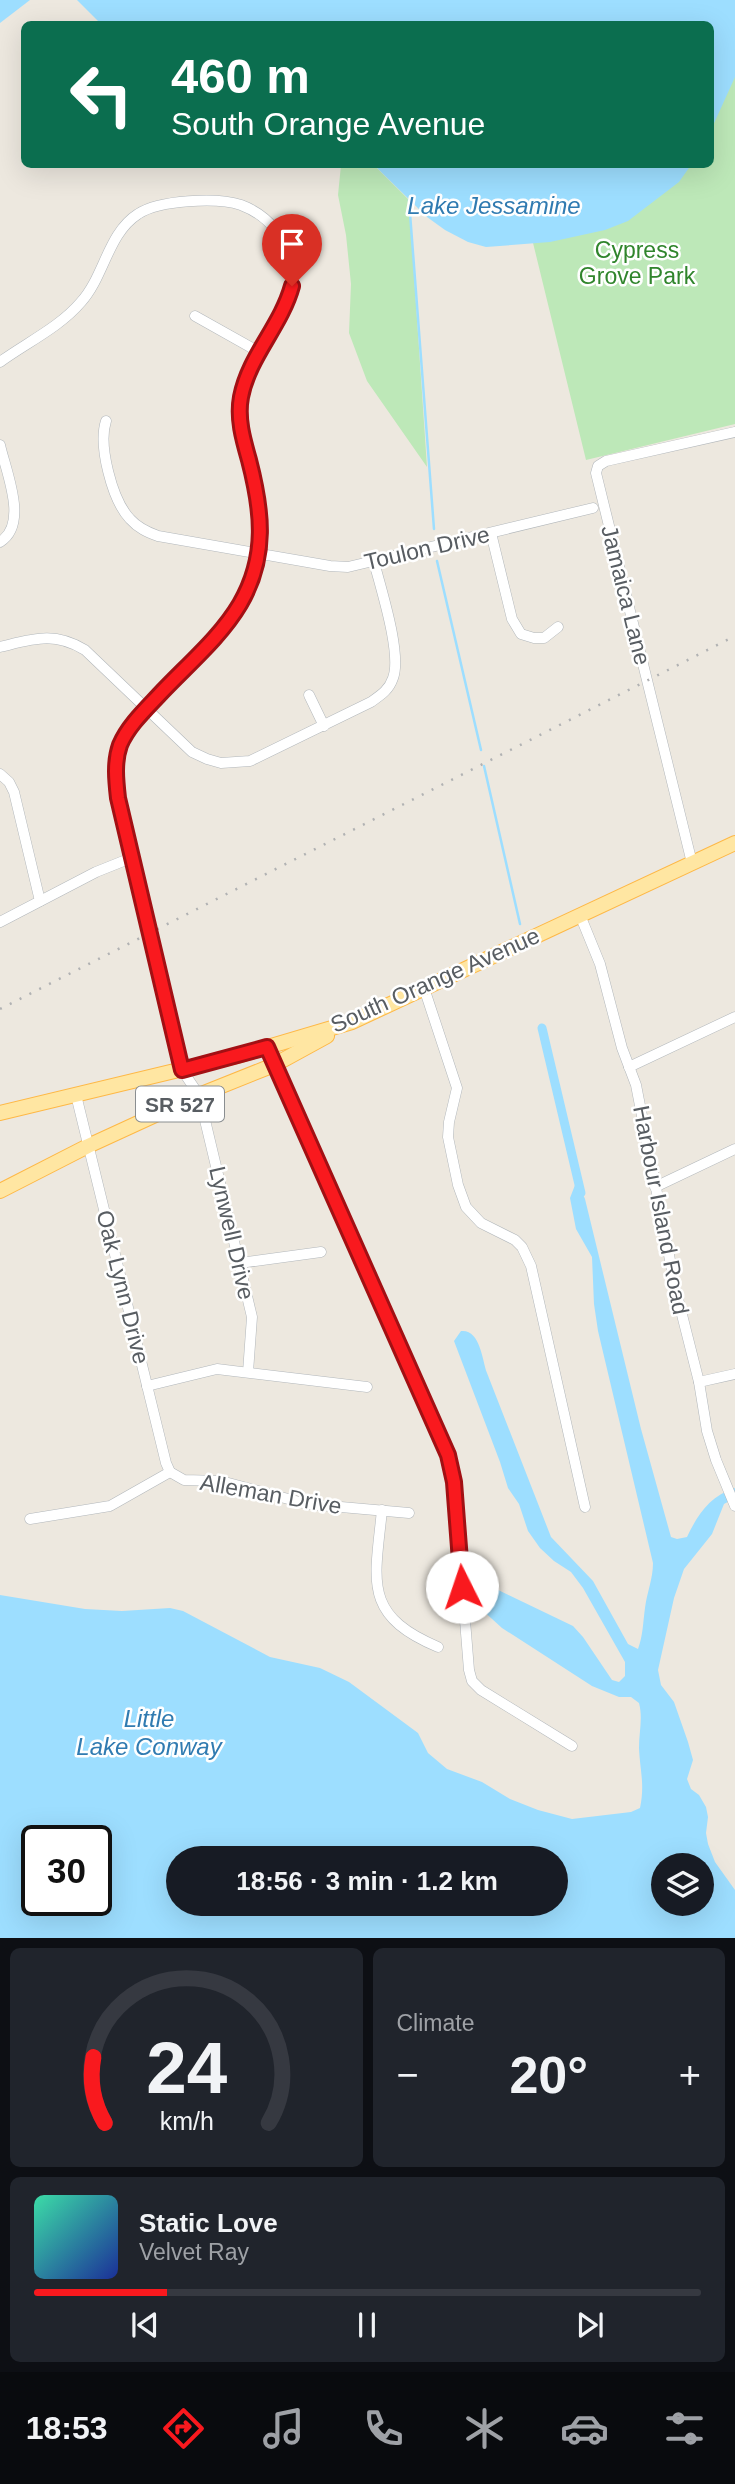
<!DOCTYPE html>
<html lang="en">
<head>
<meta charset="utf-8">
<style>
  body { margin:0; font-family:Helvetica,sans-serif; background:#20242c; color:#f1f3f6; height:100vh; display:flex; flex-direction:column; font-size:26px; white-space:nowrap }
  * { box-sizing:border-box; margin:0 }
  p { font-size:23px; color:#9ea1a6 }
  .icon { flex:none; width:38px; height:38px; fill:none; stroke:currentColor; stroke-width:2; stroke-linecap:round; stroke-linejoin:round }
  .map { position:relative; height:1938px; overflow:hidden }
  .sheet { display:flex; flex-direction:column; gap:10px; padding:10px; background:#0d0f14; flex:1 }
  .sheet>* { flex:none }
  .hud { position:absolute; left:21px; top:21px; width:693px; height:147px; border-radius:10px; box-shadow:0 7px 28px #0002; background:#0b6e4f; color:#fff; overflow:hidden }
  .fabs { position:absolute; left:651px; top:1853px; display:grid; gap:14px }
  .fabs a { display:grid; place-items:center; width:63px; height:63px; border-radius:50%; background:#171b24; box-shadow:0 7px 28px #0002; font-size:35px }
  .speed { position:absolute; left:21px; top:1825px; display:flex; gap:14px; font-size:35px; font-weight:700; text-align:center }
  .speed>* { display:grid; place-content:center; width:91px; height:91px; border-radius:50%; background:#171b24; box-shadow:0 7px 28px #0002; line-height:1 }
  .speed .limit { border:4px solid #111; border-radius:10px; background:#fff; color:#111 }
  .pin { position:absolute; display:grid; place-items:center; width:60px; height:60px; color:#fff; margin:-72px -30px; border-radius:50% 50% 50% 0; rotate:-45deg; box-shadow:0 0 7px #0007 }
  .pin .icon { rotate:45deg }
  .me { position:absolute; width:77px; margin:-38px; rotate:356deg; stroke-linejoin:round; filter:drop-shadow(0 0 5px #0008) }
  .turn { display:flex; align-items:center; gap:24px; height:147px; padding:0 35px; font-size:32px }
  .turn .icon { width:91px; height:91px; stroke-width:2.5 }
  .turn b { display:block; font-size:49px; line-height:60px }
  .big { font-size:52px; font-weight:800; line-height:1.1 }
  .sheet .widget { flex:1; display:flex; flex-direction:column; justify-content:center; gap:10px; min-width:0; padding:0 24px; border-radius:10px; background:#20242c }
  .sheet .dial { align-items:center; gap:0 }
  .dial svg { height:182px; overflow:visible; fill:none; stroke:#363941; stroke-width:7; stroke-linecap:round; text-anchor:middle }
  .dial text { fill:#f1f3f6; stroke:none }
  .song { display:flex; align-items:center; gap:21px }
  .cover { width:84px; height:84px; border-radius:10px; background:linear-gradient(135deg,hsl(160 70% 55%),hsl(230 70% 35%)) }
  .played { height:7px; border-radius:4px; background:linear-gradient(90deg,#f9191e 20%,#363941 20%) }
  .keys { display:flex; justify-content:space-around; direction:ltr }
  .heat { display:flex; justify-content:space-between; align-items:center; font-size:38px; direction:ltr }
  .sheet .tiles { flex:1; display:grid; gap:10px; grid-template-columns:1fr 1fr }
  .widget:last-child { grid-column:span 2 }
  .trip { position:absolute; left:166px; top:1846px; width:402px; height:70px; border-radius:35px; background:#171b24; box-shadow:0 7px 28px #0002; font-weight:800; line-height:70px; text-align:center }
  .menu { display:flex; height:112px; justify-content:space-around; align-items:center; background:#090b0e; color:#9ea1a6 }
  .menu .icon { width:49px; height:49px }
  .menu .active { color:#f9191e }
  .menu b { font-size:32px; color:#f1f3f6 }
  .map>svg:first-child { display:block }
  .green { fill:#bde8b8 }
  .water { fill:#9ddeff; fill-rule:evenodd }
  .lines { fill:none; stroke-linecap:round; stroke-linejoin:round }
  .stream { stroke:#9ddeff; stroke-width:2.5 }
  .canal { stroke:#9ddeff; stroke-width:9 }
  .minor-casing { stroke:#b2b7bb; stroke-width:11 }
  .primary-casing { stroke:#feb846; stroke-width:16 }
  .minor { stroke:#fff; stroke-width:10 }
  .primary { stroke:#ffe6a2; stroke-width:14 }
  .rail { stroke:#b1b2b3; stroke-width:2.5; stroke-dasharray:2 9; stroke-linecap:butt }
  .route-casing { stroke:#a21014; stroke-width:18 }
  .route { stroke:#f9191e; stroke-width:12 }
  .labels { text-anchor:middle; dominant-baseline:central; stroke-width:5; stroke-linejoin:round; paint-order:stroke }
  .shield { fill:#fff; stroke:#8a8e91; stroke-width:2 }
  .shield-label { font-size:21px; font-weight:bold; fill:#585d62 }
  .park-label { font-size:23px; fill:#30852c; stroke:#fff }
  .street-label { font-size:23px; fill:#585d62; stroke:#fff }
  .water-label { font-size:24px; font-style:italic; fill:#307bb1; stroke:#fff }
</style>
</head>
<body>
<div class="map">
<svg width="735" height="1938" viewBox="0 0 735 1938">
  <rect width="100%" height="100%" fill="#ede8df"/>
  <!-- green -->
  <g class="green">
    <polygon points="735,0 735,424 586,460 514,165 710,164 710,24"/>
    <polygon points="341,165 374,165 409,200 427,467 367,381 349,333 351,284 346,235 338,195"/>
  </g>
  <!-- water -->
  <g class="water">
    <polygon points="0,0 30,0 0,23"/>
    <polygon points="77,0 735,0 735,77 711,130 710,24 101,24"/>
    <polygon points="374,165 691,165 679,182 628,221 605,230 550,242 486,247 468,242 445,230 427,217"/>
    <path d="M575 1185H579L585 1199 641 1429 671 1537 677 1539 687 1537C698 1514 710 1496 735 1488V1498L724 1504 712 1534 684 1569 674 1598 658 1670 661 1685 674 1702 688 1742 693 1760 687 1779 691 1789 699 1795 706 1807 708 1817 706 1833 708 1844 715 1862 735 1890V1938H0V1595L85 1609 122 1611 170 1608 183 1611 270 1657 320 1668 349 1682 418 1733 428 1753 447 1769 482 1782 510 1799 538 1810 572 1819 631 1812 640 1808C645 1784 640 1771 639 1748 639 1732 643 1718 639 1703L631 1697H619L592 1686 502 1628 480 1608 476 1595 480 1587 494 1588 573 1626 583 1637 612 1680 619 1682 625 1676V1662L583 1588 571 1572 554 1561 540 1548 528 1531 519 1504 508 1488 500 1462 454 1341 461 1331C480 1329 482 1359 487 1373L551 1537 593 1581 628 1644 638 1649C643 1636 643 1622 645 1608 647 1592 653 1579 653 1563L598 1331 594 1304 592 1257 576 1229 570 1198ZM37 1841H96V1900H37ZM178 1858H556V1904H178ZM663 1866H702V1904H663Z"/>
  </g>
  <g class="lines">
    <!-- stream -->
    <g class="stream">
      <polyline points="409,200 434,529"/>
      <polyline points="437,561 481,750"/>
      <polyline points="484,766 520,924"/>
    </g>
    <!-- canal -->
    <polyline class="canal" points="542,1028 581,1193"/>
    <!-- minor casing -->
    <g class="minor-casing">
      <g id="minor">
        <polyline points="195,316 259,352"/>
        <path d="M0 362C26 343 60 327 81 302 104 277 108 233 138 214 159 200 217 197 241 205 268 215 288 239 292 268 297 315 248 353 241 399 237 420 244 441 249 461 261 510 267 560 240 605 219 639 186 667 158 695 144 710 127 726 120 745 114 763 115 780 118 798L180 1062 182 1070 199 1095 252 1317 248 1372"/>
        <path d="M106 421C98 445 112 500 130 519 138 528 147 532 158 536L330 566 348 567 593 508"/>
        <path d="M0 445C6 472 29 524 0 542"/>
        <polyline points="491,533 512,619 521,634 534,638 544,638 558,627"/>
        <path d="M0 647C33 639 54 631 85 650L192 752 207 759 221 763 250 761 371 702C381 695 389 690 393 678 402 654 381 589 374 562"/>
        <polyline points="309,695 324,726"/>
        <polyline points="0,774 9,782 14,792 40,901"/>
        <polyline points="692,863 596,473 598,466 606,461 735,432"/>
        <polyline points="580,915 600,964 622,1048 636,1085 676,1291 699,1382 707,1431 716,1460 735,1506"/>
        <polyline points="0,922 96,872 131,858"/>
        <polyline points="424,988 457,1088 449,1122 448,1137 458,1185 466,1207 481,1223 515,1240 522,1247 531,1266 585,1507"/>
        <polyline points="267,1047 448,1455 454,1483 469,1670 472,1681 481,1690 572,1746"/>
        <polyline points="629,1067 735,1017"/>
        <polyline points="76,1095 166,1463 170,1472 184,1480 221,1481 307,1504 409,1513"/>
        <polyline points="655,1187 735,1149"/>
        <polyline points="240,1263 321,1252"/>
        <polyline points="699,1382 735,1374"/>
        <polyline points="147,1386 217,1369 367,1387"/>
        <path d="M382 1510C375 1581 362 1615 438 1647"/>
        <polyline points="30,1519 110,1506 170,1472"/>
      </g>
    </g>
    <!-- primary casing -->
    <g class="primary-casing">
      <g id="primary">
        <polyline points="0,1113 237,1056 352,1022 735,843"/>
        <polyline points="0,1191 88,1146 199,1095 274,1065 327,1036"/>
      </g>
    </g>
    <!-- minor -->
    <use href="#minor" class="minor"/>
    <!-- primary -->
    <use href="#primary" class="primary"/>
    <!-- rail -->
    <polyline class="rail" points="0,1009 735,636"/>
  </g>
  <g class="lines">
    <!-- route casing -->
    <g class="route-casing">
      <path id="route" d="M292 286C281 326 249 356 241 397 237 418 243 439 249 460 262 510 268 556 240 604 220 638 186 666 159 695 145 710 128 726 120 745 114 762 116 780 118 798L182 1070 267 1047 448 1455 454 1482 462 1587"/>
    </g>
    <!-- route -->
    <use href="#route" class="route"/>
  </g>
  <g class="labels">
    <!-- shield labels -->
    <rect class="shield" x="136" y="1086.5" width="88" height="35" rx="5"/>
    <g class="shield-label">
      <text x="180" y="1104">SR 527</text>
    </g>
    <!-- park labels -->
    <g class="park-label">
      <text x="637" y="250">Cypress<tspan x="637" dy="26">Grove Park</tspan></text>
    </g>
    <!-- street labels -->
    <g class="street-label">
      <text transform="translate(427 548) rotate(-13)">Toulon Drive</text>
      <text transform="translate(626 595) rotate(76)">Jamaica Lane</text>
      <text transform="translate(435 980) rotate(-24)">South Orange Avenue</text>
      <text transform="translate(661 1210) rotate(79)">Harbour Island Road</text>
      <text transform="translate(232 1233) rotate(77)">Lynwell Drive</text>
      <text transform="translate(123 1287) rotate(76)">Oak Lynn Drive</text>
      <text transform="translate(271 1494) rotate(10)">Alleman Drive</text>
    </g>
    <!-- water labels -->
    <g class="water-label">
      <text x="494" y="205">Lake Jessamine</text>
      <text x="149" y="1718">Little<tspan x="149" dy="28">Lake Conway</tspan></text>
    </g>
  </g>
</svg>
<div class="fabs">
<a><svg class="icon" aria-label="layers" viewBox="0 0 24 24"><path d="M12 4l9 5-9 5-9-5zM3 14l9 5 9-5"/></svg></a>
</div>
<div class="speed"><div class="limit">30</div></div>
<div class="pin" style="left:292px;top:286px;background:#d93025"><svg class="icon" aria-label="arrive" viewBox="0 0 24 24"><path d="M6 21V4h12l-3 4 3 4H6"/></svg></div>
<svg class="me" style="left:462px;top:1587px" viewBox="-20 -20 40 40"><circle r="19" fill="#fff"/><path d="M0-13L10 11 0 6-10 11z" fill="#f9191e"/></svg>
<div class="trip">18:56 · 3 min · 1.2 km</div>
<div class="hud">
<div class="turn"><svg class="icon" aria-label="left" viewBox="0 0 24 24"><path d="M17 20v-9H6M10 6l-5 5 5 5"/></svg><div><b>460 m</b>South Orange Avenue</div></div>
</div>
</div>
<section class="sheet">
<div class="tiles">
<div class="widget dial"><svg viewBox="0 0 100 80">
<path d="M14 69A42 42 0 1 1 86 69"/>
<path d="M14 69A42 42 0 0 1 9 40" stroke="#f9191e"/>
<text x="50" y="56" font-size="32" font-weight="700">24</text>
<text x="50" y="72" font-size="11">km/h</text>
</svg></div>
<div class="widget"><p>Climate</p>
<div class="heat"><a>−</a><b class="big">20°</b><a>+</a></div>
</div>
<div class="widget">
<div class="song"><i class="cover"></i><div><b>Static Love</b><p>Velvet Ray</p></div></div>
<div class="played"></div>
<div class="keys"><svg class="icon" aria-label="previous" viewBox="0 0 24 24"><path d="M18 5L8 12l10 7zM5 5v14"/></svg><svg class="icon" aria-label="pause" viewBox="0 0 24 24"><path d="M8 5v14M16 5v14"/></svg><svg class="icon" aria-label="next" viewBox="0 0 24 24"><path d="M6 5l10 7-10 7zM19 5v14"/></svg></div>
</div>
</div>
</section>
<nav class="menu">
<b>18:53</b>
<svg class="icon active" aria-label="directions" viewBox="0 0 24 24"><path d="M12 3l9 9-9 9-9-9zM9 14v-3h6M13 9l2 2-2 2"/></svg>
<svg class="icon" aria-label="music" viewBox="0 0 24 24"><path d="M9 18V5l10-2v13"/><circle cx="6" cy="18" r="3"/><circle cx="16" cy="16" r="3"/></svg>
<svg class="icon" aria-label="phone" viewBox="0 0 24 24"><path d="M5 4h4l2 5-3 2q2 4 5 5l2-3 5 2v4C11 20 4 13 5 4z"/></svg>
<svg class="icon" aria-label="climate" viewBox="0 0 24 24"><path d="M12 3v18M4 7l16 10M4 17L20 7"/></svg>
<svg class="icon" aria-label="car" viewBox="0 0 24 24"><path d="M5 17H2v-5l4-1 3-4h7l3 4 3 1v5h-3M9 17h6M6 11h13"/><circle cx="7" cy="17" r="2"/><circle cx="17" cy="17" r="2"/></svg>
<svg class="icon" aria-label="filters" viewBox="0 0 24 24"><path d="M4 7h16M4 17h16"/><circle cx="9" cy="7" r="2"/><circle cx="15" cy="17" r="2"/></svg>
</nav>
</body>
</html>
